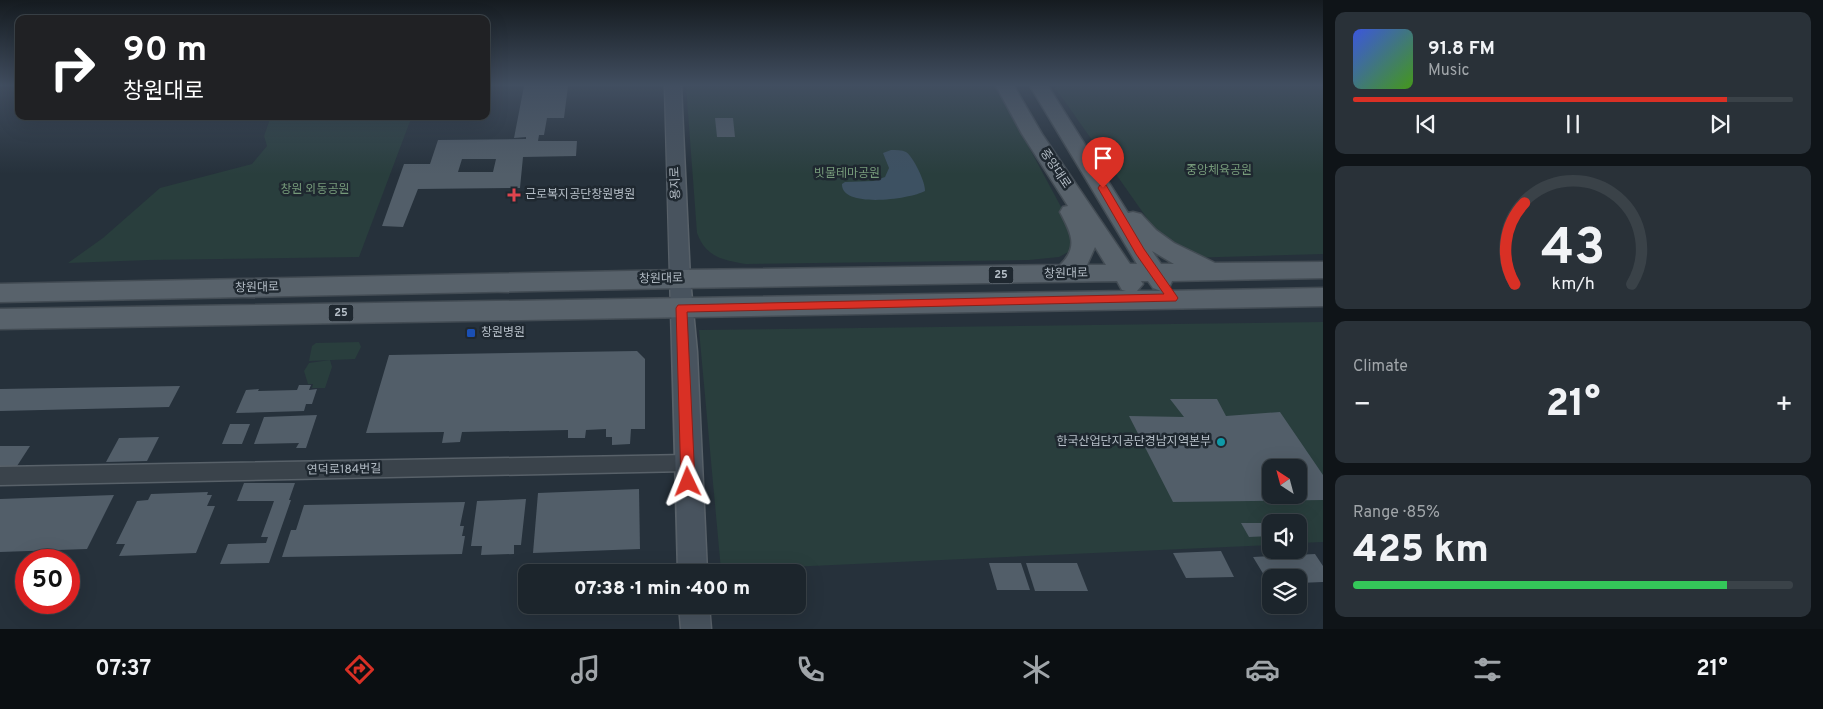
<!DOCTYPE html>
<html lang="en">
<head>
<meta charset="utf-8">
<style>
  body { margin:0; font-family:Overpass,"Noto Sans KR",sans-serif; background:#293138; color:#f1f3f6; height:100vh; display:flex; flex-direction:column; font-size:19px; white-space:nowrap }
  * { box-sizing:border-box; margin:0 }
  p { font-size:16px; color:#a0a5a9 }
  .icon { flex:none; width:28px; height:28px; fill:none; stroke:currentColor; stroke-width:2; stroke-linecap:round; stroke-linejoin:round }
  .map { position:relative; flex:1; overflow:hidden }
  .side { display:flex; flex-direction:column; gap:12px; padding:12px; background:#0f1418; width:500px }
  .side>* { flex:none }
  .guide { position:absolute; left:15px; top:15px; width:475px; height:105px; border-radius:10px; box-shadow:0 5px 20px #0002,0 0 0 1px #3a4248; background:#202124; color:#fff; overflow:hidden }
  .needle { width:32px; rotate:324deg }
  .buttons { position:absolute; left:1262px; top:459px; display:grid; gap:10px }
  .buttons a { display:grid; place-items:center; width:45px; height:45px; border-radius:10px; background:#1c252c; box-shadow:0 5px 20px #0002,0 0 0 1px #3a4248; font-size:25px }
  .speed { position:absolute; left:15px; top:549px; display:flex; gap:10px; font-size:25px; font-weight:700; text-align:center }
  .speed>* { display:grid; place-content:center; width:65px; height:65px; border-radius:50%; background:#1c252c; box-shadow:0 5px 20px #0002,0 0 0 1px #3a4248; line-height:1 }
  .speed .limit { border:8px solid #d22; background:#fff; color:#111 }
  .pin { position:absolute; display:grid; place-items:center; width:42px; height:42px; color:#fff; margin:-51px -21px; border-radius:50% 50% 50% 0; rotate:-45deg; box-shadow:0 0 5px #0007 }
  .pin .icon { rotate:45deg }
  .me { position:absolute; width:55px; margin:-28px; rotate:358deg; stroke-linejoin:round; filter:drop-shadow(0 0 4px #0008) }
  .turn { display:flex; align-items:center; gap:18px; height:105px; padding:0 25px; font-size:22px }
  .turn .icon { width:65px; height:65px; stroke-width:2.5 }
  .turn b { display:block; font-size:35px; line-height:42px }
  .big { font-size:38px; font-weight:800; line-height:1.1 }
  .side .tile { flex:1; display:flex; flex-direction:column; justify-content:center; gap:8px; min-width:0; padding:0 18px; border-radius:10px; background:#293138 }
  .side .dial { align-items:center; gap:0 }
  .dial svg { height:130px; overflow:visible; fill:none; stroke:#3a4248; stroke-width:7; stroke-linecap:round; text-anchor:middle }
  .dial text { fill:#f1f3f6; stroke:none }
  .song { display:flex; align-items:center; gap:15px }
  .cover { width:60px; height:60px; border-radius:8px; background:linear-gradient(135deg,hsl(230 70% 55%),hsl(100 70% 35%)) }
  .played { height:5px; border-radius:2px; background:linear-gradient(90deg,#d93025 85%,#3a4248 85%) }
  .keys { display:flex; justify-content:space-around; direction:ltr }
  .heat { display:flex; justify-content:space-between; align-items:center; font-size:28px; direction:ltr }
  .charge { height:8px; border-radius:4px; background:linear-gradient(90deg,#34c759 85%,#3a4248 0) }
  .trip { position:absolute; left:518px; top:564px; width:288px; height:50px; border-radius:10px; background:#1c252c; box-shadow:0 5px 20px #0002,0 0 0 1px #3a4248; font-weight:800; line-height:50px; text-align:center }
  .menu { display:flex; height:80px; justify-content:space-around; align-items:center; background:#0b0f12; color:#a0a5a9 }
  .menu .icon { width:35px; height:35px }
  .menu .active { color:#d93025 }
  .menu b { font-size:22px; color:#f1f3f6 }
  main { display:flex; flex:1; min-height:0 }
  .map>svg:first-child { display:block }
  .green { fill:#293e3d; fill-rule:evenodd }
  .water { fill:#3d5162 }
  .building { fill:#525e69; fill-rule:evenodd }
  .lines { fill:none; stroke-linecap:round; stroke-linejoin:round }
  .minor-casing { stroke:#586169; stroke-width:3 }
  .secondary-casing { stroke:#586169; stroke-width:3 }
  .primary-casing { stroke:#434c54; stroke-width:3 }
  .minor { fill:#3a434b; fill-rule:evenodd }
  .secondary { fill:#48535e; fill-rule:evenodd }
  .primary { fill:#58626b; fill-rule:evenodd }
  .route { fill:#d93025; stroke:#8d1f18 }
  .health-dot { fill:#e0444e; stroke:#1f2830; stroke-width:2 }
  .transit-dot { fill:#1a4fb4; stroke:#1f2830; stroke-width:2 }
  .culture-dot { fill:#0f9aa8; stroke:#1f2830; stroke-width:2 }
  .labels { text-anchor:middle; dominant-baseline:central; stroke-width:5; stroke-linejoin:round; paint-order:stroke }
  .shield { fill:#1f2830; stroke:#88919a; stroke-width:1 }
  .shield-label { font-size:11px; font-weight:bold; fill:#b5bec7 }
  .street-label { font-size:12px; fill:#b5bec7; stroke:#1f2830 }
  .park-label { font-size:12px; fill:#769a7a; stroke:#1f2830 }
  .poi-label { font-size:12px; fill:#b5bec7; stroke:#1f2830; text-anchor:start }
</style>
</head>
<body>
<main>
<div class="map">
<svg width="1323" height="629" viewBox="0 0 1323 629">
  <rect width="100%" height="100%" fill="#26313b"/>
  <!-- green -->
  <g class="green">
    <path d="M686 86H996L1074 231 1072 250 1059 257 1029 260 746 264C722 260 706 257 697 233Z"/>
    <polygon points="1054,86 1323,86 1323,254 1186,258 1165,244"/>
    <polygon points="271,116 412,116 359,257 149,260 68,263 103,238 160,188 252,164 267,146 264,136"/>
    <path d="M1323 322V542L1299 543V522H1271V545L721 570 699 330ZM1271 468H1299V495H1271Z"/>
    <polygon points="359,342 361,347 355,359 309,361 312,346 316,343"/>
    <polygon points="330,360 332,367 325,388 312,388 313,384 308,384 304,371 309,363"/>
  </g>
  <!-- water -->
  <path class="water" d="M891 150C896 150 902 150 906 152 913 156 926 183 925 191 911 199 841 209 842 184L845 182 873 181 885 177 889 168 883 153Z"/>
  <!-- building -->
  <g class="building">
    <path d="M524 86H568L564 118H547L544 135H539L538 141H577L576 156 523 157 520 188 418 189 403 227 382 226 404 164H430L438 140 526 139V137L514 138ZM462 159H496L493 172H458Z"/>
    <polygon points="715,118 733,118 735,137 717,137"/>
    <polygon points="637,351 645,359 645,429 631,429 630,444 612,445 612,437 606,437 606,429 586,430 585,438 568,438 568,430 462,432 460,442 442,443 444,432 366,433 389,355"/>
    <polygon points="299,385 311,385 309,390 317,389 312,404 306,404 304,411 236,413 246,390 259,389 258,391 297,390"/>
    <polygon points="180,386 169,407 0,411 0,389"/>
    <path d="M1170 399H1217L1226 416 1280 412 1323 475V500L1173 502 1129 416 1184 417ZM1271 468H1299V495H1271Z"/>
    <polygon points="317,415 306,448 296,448 299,443 254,444 264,417"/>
    <polygon points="230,424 250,424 242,444 222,444"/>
    <polygon points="159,437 147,461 106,462 119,438"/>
    <polygon points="0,446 30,446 17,466 0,467"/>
    <polygon points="244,483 295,483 289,500 291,500 269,563 220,564 228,544 266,543 268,537 261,537 274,501 237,501"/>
    <polygon points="639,489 640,549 533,553 538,493"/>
    <polygon points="208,492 207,495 212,495 207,506 215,506 196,553 119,556 125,544 116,544 137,501 148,500 151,494"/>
    <polygon points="114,495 87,549 0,552 0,499"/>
    <polygon points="526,499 521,545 514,545 514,554 481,555 482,546 471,546 477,501"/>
    <polygon points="465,502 460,526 464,526 462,536 465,536 462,554 282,557 291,530 296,530 304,505"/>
    <polygon points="1299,522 1307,535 1299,535"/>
    <polygon points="1241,523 1271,523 1271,536 1249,537"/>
    <polygon points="1221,551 1234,577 1186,578 1173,553"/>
    <polygon points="1315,554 1323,566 1323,582 1299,583 1299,578 1271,578 1271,585 1270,585 1253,557"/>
    <polygon points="989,563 1021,563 1030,590 997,590"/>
    <polygon points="1026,563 1077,563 1088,591 1035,591"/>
  </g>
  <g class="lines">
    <!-- minor casing -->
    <g class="minor-casing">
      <polygon id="minor" points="687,455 694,457 697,463 694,469 687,471 0,485 0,467"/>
    </g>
    <!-- secondary casing -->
    <g class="secondary-casing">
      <g id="secondary">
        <path d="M665 86H681L690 279 697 352 707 572H678C675 410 668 248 665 86Z"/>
        <polygon points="679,605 709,605 711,629 681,629"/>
      </g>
    </g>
    <!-- primary casing -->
    <g class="primary-casing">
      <path id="primary" d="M996 86H1014L1042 134 1130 264H1137L1030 86H1048L1128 213 1133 212 1141 214 1156 230 1174 243 1215 263 1323 262V278L1172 281 1169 288 1161 291 1323 288V306L0 329V309L1126 291 1122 290 1117 281 679 288 0 302V284L679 270 1060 265C1079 247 1071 233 1060 212L1063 207 1068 206 1022 134ZM1095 247 1106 265H1087ZM1152 251 1174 264H1161ZM1141 281H1148L1153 288 1161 291H1137L1143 284Z"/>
    </g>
    <!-- minor -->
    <use href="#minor" class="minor"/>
    <!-- secondary -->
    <use href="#secondary" class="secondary"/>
    <!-- primary -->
    <use href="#primary" class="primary"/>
  </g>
  <!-- sky -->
  <linearGradient id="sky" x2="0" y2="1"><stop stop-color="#151b20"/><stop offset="0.49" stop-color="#414e60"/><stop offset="1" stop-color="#414e60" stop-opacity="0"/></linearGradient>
  <rect width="1323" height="174" fill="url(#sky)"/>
  <!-- route -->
  <polygon class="route" points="1100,185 1106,185 1144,249 1176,295 1178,298 1176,301 687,312 695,482 693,486 688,488 683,486 681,482 676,308 678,305 1164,294 1136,254 1098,188"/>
  <!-- markers -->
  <path class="health-dot" d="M511.5 187.5h5v5h5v5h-5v5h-5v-5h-5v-5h5z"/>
  <rect class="transit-dot" x="466" y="328" width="10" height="10" rx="2.5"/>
  <circle class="culture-dot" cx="1221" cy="442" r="5"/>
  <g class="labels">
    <!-- shield labels -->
    <g class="shield">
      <rect x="988.5" y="266.5" width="25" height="17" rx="4"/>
      <rect x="328.5" y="304.5" width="25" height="17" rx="4"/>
    </g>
    <g class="shield-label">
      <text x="1001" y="275">25</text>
      <text x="341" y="313">25</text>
    </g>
    <!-- street labels -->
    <g class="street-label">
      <text transform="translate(1055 169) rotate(56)">중앙대로</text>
      <text transform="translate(676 183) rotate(-92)">용지로</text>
      <text transform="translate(1066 274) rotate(-1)">창원대로</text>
      <text transform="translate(661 279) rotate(-1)">창원대로</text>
      <text transform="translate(257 288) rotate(-1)">창원대로</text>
      <text transform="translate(344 470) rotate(-1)">연덕로184번길</text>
    </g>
    <!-- park labels -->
    <g class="park-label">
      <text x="1219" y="171">중앙체육공원</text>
      <text x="847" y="174">빗물테마공원</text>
      <text x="315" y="190">창원 외동공원</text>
    </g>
    <!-- poi labels -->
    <g class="poi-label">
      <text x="525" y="195">근로복지공단창원병원</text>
      <text x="481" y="333">창원병원</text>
      <text x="1211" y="442" text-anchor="end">한국산업단지공단경남지역본부</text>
    </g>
  </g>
</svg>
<div class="buttons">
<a><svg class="needle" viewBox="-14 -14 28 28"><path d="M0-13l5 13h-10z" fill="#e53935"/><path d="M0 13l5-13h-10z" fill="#a0a5a9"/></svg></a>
<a><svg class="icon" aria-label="sound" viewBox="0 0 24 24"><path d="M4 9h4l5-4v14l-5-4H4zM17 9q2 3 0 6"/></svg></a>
<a><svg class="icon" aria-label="layers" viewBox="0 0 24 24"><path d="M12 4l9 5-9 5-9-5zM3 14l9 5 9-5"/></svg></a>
</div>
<div class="speed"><div class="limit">50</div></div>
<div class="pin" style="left:1103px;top:188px;background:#d93025"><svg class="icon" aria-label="arrive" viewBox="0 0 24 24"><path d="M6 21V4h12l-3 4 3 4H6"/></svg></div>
<svg class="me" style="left:688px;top:482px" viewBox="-20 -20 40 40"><path d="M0-17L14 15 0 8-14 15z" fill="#d93025" stroke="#fff" stroke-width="4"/></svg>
<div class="trip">07:38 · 1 min · 400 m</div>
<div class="guide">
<div class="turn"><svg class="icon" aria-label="right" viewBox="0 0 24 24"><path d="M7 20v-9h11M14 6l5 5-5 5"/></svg><div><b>90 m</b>창원대로</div></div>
</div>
</div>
<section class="side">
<div class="tile">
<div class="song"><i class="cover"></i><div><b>91.8 FM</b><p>Music</p></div></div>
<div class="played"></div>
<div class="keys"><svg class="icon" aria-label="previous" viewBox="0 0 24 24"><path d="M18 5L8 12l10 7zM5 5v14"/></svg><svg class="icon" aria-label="pause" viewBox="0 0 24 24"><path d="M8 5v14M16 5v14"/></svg><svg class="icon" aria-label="next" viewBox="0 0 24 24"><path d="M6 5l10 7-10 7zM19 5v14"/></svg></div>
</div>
<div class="tile dial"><svg viewBox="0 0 100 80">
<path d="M14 69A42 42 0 1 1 86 69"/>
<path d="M14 69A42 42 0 0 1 20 19" stroke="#d93025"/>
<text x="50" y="56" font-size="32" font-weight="700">43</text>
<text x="50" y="72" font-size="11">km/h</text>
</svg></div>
<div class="tile"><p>Climate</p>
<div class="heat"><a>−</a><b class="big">21°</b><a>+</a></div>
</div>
<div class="tile"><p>Range · 85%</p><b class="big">425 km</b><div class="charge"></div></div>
</section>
</main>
<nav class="menu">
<b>07:37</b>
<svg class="icon active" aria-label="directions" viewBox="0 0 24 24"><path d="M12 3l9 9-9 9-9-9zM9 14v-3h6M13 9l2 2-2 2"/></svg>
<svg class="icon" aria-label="music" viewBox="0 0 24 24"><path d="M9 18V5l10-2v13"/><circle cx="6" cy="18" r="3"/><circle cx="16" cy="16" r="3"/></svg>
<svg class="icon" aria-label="phone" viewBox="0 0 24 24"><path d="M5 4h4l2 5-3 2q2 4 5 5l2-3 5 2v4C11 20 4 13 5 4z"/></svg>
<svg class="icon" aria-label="climate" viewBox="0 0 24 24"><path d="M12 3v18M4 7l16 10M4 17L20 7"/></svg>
<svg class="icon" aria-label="car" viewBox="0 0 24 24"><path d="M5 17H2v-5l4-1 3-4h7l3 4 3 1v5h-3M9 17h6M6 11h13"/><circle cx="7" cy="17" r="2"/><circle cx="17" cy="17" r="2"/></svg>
<svg class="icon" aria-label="filters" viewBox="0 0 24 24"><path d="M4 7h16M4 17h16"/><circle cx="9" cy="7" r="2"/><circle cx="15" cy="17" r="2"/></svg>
<b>21°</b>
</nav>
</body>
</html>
